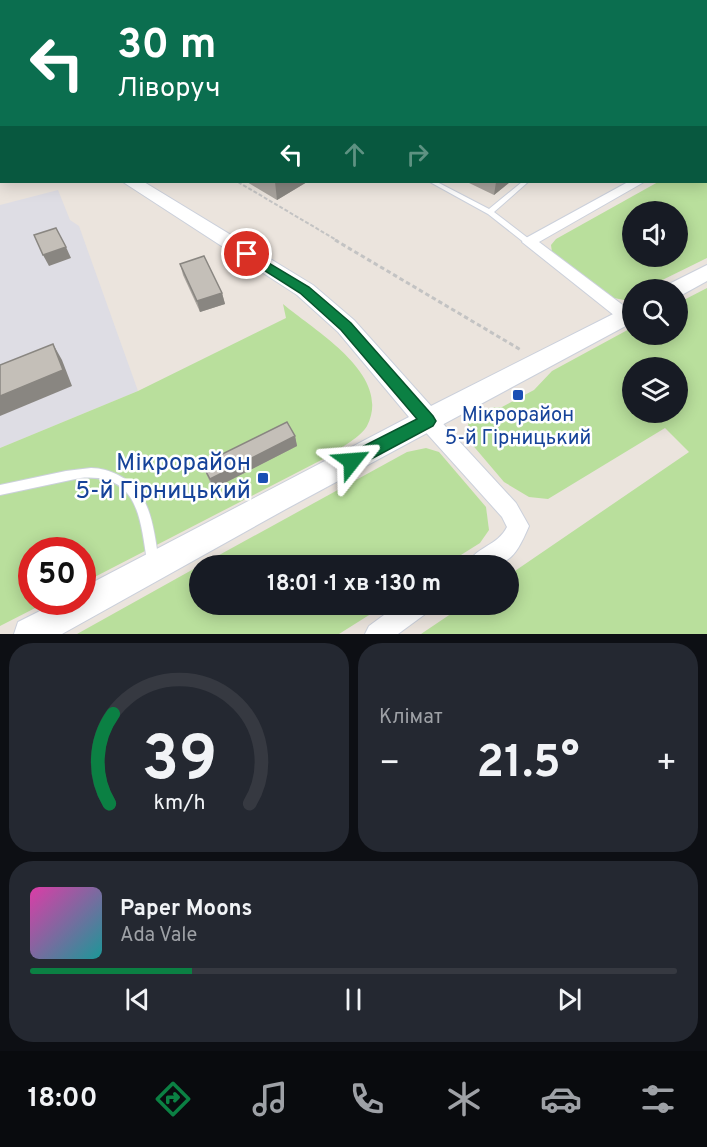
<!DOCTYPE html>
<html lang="uk">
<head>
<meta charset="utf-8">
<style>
  body { margin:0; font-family:Overpass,sans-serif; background:#242831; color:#f1f3f6; height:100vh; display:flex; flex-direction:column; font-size:22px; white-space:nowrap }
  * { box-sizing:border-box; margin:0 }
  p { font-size:20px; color:#9ea1a6 }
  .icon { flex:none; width:33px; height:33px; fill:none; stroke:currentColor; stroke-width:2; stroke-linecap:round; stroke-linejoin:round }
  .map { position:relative; height:634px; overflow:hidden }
  .side { display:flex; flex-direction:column; gap:9px; padding:9px; background:#0d0f14; flex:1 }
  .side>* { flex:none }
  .banner { position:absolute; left:0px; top:0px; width:708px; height:183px; box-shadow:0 3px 15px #0003; background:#0b6e4f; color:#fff; overflow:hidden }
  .controls { position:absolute; left:622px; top:201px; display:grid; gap:12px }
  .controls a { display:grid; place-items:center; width:66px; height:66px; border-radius:50%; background:#171b24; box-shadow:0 3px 15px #0003; font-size:30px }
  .speed { position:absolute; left:18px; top:537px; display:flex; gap:12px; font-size:30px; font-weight:700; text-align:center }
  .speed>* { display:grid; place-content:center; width:78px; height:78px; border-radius:50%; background:#171b24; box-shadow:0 3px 15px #0003; line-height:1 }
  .speed .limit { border:9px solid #d22; background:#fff; color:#111 }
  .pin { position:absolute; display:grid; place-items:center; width:51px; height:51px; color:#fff; margin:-26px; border:3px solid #fff; border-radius:50%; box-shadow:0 2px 6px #0007 }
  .me { position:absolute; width:66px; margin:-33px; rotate:62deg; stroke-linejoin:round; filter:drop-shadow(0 0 4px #0008) }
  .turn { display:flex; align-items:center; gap:21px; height:126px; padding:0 18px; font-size:27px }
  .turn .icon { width:78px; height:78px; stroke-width:2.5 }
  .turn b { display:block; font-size:42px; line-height:51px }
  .lanes { display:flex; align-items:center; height:57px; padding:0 18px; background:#0003; justify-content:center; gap:30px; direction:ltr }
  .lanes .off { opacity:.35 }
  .big { font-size:45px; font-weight:700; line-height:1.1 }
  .side .tile { flex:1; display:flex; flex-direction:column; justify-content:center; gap:9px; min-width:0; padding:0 21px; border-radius:24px; background:#242831 }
  .side .dial { align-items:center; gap:0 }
  .dial svg { height:156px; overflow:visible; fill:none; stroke:#363941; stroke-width:7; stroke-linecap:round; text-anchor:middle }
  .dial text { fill:#f1f3f6; stroke:none }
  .song { display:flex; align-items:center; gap:18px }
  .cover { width:72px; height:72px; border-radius:9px; background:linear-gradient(135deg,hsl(320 70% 55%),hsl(180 70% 35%)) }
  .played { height:6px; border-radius:3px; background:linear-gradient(90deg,#0b8043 25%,#363941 25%) }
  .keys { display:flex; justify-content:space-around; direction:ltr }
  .heat { display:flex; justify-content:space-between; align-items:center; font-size:33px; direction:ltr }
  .side .tiles { flex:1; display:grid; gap:9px; grid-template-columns:1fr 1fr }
  .tile:last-child { grid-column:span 2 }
  .trip { position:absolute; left:189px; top:555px; width:330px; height:60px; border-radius:30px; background:#171b24; box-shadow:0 3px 15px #0003; font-weight:700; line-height:60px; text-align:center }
  .dock { display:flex; height:96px; justify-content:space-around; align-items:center; background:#090b0e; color:#9ea1a6 }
  .dock .icon { width:42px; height:42px }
  .dock .current { color:#0b8043 }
  .dock b { font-size:27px; color:#f1f3f6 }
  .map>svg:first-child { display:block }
  .industrial { fill:#dedde4 }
  .green { fill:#b9df9c; fill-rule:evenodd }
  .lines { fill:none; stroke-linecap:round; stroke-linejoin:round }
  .lane-casing { stroke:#cbd0db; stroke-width:2 }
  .street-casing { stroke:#cbd0db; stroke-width:2 }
  .secondary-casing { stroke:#cbd0db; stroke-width:2 }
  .path-far1 { stroke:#c3c3c3; stroke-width:2; stroke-dasharray:4 2; stroke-linecap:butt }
  .path { stroke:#c3c3c3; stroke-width:3; stroke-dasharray:4.5 3; stroke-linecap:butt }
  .lane { fill:#fff; fill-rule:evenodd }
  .street { fill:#fff; fill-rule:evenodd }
  .secondary { fill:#fff; fill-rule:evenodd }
  .wall { fill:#a9a49e }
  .shaded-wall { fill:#898681 }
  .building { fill:#c4bfb8; stroke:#898681; stroke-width:1.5 }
  .route { fill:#0b8043; stroke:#07532c; stroke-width:1.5 }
  .transit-dot { fill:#1a4fb4; stroke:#fff; stroke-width:2 }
  .labels { text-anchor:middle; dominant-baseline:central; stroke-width:5; stroke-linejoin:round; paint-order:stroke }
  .transit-label { font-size:20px; fill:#164399; stroke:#fff }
  .near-transit-label { font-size:24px; fill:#164399; stroke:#fff; text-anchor:end }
</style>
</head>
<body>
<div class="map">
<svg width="707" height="634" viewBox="0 0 707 634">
  <rect width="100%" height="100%" fill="#ebe4dd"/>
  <!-- industrial -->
  <polygon class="industrial" points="58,190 70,220 79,226 138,391 0,448 0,205"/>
  <!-- green -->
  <g class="green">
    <path d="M707 148V258L644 289 633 290V295L624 300 609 297 552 252 551 245 556 239 658 182H706ZM633 212H678V256H633Z"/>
    <path d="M707 288V634H421L464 605 508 604 509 575 689 452 665 428 548 499 529 497 504 482 470 442 468 423 489 408 502 407 534 390 552 371 633 327V334H678V303ZM633 368H678V412H633Z"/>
    <path d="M283 304C316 332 393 375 367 426 361 437 341 447 331 455L83 583 82 550H32V602H47L0 626V448L138 391 286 318Z"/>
    <polygon points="426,448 439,452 486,507 489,530 480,543 445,565 201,565 407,452"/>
    <polygon points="199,566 200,604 385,605 339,634 77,634"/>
  </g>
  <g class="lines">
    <!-- lane casing -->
    <g class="lane-casing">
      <g id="lane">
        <polygon points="24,0 28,0 28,2 23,2"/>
        <polygon points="61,0 65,0 65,2 60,2"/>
        <polygon points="311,0 316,0 314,2 308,2"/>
        <polygon points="0,51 2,51 2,54 0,55"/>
        <rect x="706" y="119" width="1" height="4"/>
        <rect x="0" y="127" width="2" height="4"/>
        <polygon points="430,182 437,182 489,209 522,182 528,182 494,212 533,242 529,244 526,244 488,214"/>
        <path d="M91 468C101 468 110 471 118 475 152 492 153 528 159 561L157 565 153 567 149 565 147 561C140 517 138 473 80 478L0 495V485L66 471Z"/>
      </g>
    </g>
    <!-- street casing -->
    <g class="street-casing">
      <g id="street">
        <polygon points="643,0 651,0 652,2 643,2"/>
        <rect x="706" y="58" width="1" height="7"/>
        <rect x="706" y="133" width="1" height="8"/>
        <polygon points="628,182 644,182 539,242 632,312 633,318 626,322 620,320 522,242 524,239"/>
        <path d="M428 413 435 415 516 503 529 526C513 563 507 566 467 566 474 547 498 546 507 527L502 517 421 427 419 421 421 415Z"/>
        <polygon points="399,604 431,604 428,612 398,634 365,634 369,626"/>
      </g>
    </g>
    <!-- secondary casing -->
    <g class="secondary-casing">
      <g id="secondary">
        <rect x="0" y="151" width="2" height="10"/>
        <polygon points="123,182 144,182 313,285 354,320 431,406 633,304 633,322 286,509 62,634 14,634 18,622 58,602 82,602 82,588 409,417 338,332 297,295"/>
        <polygon points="707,265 707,281 678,297 678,290 664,290 667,285"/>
      </g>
    </g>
    <!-- path-far1 -->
    <polyline class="path-far1" points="238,182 338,241"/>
    <!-- path -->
    <polyline class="path" points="335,240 521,350"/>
    <!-- lane -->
    <use href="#lane" class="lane"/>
    <!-- street -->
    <use href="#street" class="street"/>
    <!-- secondary -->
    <use href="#secondary" class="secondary"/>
  </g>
  <!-- wall -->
  <g class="wall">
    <polygon points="130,0 159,0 158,2 130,2"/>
    <polygon points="441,0 601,0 600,2 438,2"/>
    <polygon points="247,182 307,182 277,200"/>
    <polygon points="467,182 510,182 494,195"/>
    <polygon points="180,264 222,293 225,304 200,312 183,275"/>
    <polygon points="295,436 297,446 213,489 202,464"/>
  </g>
  <!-- shaded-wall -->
  <g class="shaded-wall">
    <polygon points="0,0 2,0 2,23 0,25"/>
    <polygon points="145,0 159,0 158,2 145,2"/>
    <polygon points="526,0 550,0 550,2 523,2"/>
    <polygon points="275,182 307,182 277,200"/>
    <polygon points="496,182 510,182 494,195"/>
    <polygon points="66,247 71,258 49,266 43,255"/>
    <polygon points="222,293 225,304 200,312 197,301"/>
    <polygon points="53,344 62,360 72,386 0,416 0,396"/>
    <polygon points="295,436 297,446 213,489 210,479"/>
  </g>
  <!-- building -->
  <g class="building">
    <polygon points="164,0 196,0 200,2 167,2"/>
    <polygon points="441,0 526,0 523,2 438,2"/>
    <polygon points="587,0 601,0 600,2 590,2"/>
    <polygon points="2,62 2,122 0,118 0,63"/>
    <polygon points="56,228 66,247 43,255 34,235"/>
    <polygon points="204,256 222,293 197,301 180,264"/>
    <polygon points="53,344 63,370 0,396 0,365"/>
    <polygon points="287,422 295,436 210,479 202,464"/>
  </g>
  <!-- route -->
  <polygon class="route" points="247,250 309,287 351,323 433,416 436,421 433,426 358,466 352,468 346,466 344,461 346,455 417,419 341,330 300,293 243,257 241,254"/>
  <!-- markers -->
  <g class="transit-dot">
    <rect x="512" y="389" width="12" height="12" rx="3"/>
    <rect x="257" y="472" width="12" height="12" rx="3"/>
  </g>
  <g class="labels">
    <!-- transit labels -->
    <g class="transit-label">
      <text x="518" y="416">Мiкрорайон<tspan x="518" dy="23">5-й Гiрницький</tspan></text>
    </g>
    <!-- near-transit labels -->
    <g class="near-transit-label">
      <text x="251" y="464">Мікрорайон<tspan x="251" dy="28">5-й Гірницький</tspan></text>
    </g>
  </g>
</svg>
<div class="controls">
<a><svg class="icon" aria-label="sound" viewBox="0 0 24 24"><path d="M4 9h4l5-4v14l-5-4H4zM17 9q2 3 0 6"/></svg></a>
<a><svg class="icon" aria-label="search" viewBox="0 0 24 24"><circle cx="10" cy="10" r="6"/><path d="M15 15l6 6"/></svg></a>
<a><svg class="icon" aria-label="layers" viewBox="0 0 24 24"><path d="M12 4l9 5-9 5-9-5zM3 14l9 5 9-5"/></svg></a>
</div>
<div class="speed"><div class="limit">50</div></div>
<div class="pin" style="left:247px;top:254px;background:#d93025"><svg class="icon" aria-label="arrive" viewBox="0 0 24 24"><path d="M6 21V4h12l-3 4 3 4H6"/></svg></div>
<svg class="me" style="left:352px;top:461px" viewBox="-20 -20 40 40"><path d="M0-17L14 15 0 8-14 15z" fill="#0b8043" stroke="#fff" stroke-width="4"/></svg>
<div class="trip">18:01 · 1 хв · 130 m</div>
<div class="banner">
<div class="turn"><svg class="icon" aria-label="left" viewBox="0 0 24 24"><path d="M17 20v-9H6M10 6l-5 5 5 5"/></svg><div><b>30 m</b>Ліворуч</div></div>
<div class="lanes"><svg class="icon" aria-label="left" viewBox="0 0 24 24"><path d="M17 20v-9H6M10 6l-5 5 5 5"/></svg><svg class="icon off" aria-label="ahead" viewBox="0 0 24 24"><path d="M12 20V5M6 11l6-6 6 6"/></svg><svg class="icon off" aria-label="right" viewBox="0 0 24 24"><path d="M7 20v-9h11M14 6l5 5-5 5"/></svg></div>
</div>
</div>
<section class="side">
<div class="tiles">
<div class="tile dial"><svg viewBox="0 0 100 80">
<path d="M14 69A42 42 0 1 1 86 69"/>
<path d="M14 69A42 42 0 0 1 16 23" stroke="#0b8043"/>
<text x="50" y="56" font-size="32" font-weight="700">39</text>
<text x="50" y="72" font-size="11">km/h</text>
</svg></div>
<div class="tile"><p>Клімат</p>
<div class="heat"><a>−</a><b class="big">21.5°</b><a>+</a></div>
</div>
<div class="tile">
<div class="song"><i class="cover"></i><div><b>Paper Moons</b><p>Ada Vale</p></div></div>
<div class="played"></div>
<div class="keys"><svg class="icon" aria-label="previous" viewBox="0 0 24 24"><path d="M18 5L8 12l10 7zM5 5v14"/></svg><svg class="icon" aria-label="pause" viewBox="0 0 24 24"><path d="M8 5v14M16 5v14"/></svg><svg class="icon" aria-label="next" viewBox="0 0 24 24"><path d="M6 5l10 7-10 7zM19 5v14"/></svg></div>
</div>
</div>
</section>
<nav class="dock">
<b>18:00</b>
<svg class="icon current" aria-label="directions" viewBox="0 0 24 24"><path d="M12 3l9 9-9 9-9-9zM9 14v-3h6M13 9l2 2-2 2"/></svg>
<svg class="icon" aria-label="music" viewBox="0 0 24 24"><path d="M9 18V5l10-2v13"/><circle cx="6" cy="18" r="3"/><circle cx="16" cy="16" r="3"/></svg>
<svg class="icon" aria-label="phone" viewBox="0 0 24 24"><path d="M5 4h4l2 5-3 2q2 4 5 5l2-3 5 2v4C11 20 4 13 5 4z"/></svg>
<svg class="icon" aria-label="climate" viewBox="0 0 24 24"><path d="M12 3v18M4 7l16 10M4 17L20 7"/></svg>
<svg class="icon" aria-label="car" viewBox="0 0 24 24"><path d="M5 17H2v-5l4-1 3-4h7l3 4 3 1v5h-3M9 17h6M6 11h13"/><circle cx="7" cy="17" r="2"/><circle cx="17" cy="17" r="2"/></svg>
<svg class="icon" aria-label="filters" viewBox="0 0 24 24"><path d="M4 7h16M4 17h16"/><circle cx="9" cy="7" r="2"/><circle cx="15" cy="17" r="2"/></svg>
</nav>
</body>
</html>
